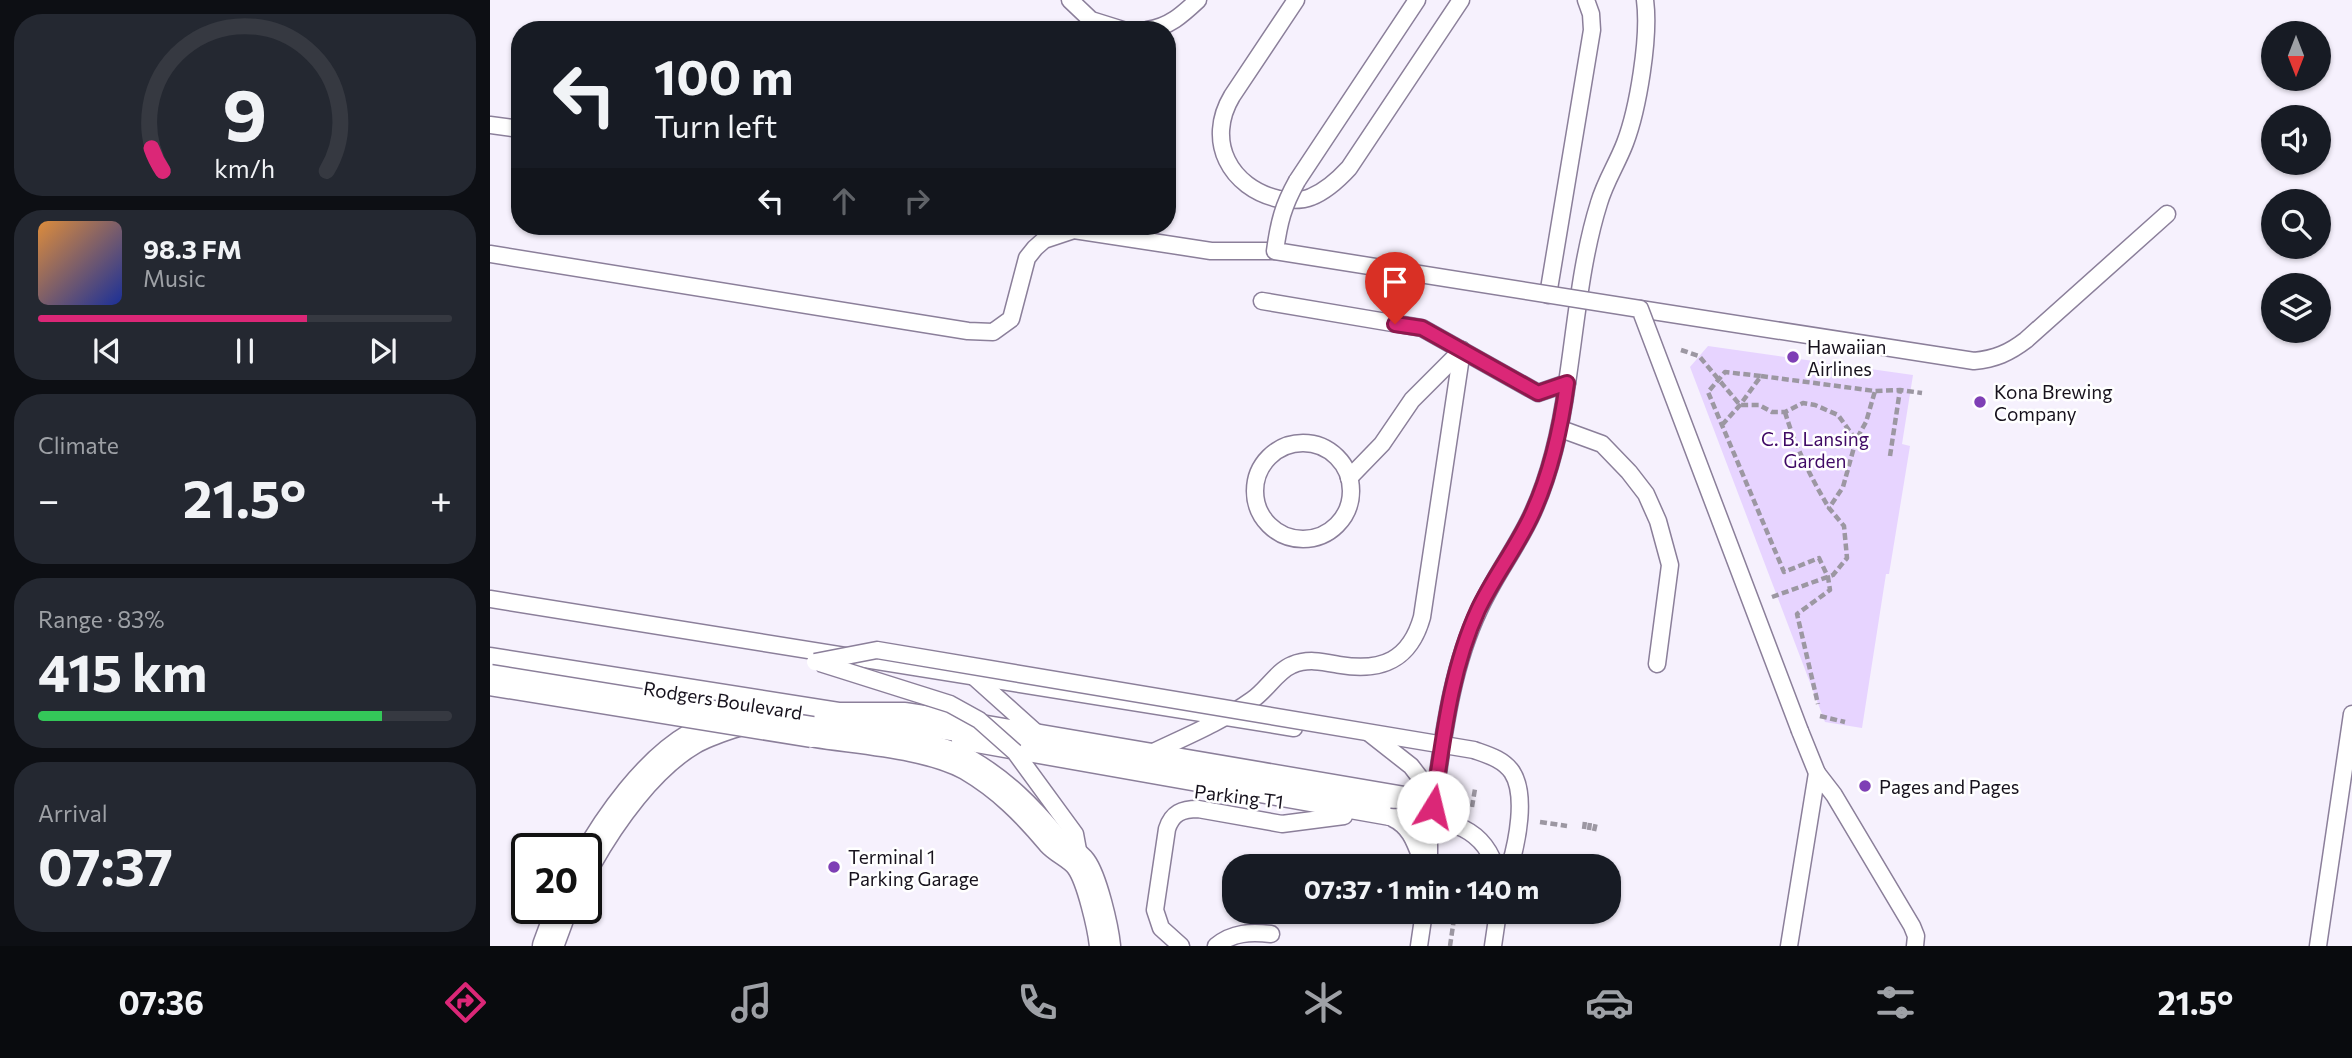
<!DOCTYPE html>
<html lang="en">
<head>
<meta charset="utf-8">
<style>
  body { margin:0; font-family:Commissioner,sans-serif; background:#242831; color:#f1f3f6; height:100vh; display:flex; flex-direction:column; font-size:26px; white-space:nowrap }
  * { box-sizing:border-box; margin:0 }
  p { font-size:23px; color:#9ea1a6 }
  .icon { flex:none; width:38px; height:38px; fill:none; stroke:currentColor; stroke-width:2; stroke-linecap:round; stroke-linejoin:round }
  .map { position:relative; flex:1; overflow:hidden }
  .drawer { display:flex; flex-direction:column; gap:14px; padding:14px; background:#0d0f14; width:490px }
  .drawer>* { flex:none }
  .hud { position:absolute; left:21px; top:21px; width:665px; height:214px; border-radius:28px; box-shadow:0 2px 5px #0004; background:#171b24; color:#f1f3f6; overflow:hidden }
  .needle { width:46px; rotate:180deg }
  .fabs { position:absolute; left:1771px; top:21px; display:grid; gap:14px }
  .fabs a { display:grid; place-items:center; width:70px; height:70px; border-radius:50%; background:#171b24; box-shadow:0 2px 5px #0004; font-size:35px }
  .speed { position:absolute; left:21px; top:833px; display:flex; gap:14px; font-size:35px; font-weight:700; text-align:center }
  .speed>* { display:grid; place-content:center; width:91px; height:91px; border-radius:50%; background:#171b24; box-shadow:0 2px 5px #0004; line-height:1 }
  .speed .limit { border:4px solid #111; border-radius:10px; background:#fff; color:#111 }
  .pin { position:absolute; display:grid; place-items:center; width:60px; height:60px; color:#fff; margin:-72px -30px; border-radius:50% 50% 50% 0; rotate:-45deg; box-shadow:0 0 7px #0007 }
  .pin .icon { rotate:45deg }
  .me { position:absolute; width:77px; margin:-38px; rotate:9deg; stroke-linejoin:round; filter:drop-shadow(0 0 5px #0008) }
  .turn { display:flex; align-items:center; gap:24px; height:147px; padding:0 28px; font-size:32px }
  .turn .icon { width:91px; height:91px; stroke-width:2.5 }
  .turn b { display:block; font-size:49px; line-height:60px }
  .lanes { display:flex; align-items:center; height:66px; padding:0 28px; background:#0003; justify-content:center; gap:35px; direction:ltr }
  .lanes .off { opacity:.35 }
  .big { font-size:52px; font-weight:700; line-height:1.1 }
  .drawer .card { flex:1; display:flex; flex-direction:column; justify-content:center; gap:10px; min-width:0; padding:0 24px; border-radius:28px; background:#242831 }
  .drawer .dial { align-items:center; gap:0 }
  .dial svg { height:182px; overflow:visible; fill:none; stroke:#363941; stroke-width:7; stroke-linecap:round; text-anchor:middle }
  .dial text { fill:#f1f3f6; stroke:none }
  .song { display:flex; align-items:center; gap:21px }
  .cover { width:84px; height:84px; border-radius:10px; background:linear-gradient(135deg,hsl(30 70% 55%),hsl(230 70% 35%)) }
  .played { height:7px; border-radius:4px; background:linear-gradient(90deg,#db2777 65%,#363941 65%) }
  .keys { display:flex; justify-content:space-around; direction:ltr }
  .heat { display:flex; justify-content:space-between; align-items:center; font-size:38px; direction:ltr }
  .charge { height:10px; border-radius:5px; background:linear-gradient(90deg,#34c759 83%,#363941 0) }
  .trip { position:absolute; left:732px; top:854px; width:399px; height:70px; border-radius:28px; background:#171b24; box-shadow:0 2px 5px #0004; font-weight:700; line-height:70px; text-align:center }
  .menu { display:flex; height:112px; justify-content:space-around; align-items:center; background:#090b0e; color:#9ea1a6 }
  .menu .icon { width:49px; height:49px }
  .menu .active { color:#db2777 }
  .menu b { font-size:32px; color:#f1f3f6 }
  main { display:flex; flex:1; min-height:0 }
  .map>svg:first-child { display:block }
  .green { fill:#e7d4ff }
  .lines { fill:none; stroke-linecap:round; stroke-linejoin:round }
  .lane-casing { stroke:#8b7f9a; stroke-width:19 }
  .street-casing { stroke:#8b7f9a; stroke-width:33 }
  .path { stroke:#9c97a2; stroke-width:4.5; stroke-dasharray:7 3.5; stroke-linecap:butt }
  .lane { stroke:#fff; stroke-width:16 }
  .street { stroke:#fff; stroke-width:30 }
  .lane-bridge-casing { stroke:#8b7f9a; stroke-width:19; stroke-linecap:butt }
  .street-bridge-casing { stroke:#8b7f9a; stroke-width:33; stroke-linecap:butt }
  .lane-bridge { stroke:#fff; stroke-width:16 }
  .street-bridge { stroke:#fff; stroke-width:30 }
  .route-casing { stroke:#8e194d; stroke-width:18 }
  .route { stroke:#db2777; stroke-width:12 }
  .poi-dot { fill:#7e3fb5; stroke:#fff; stroke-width:2.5 }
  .labels { text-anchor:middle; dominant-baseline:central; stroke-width:5; stroke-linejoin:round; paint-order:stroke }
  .poi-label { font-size:19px; fill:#17121d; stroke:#fff; text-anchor:start }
  .park-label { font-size:19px; fill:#400a66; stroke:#fff }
  .street-label { font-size:19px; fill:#17121d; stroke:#fff }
</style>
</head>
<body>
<main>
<section class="drawer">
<div class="card dial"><svg viewBox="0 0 100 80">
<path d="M14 69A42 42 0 1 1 86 69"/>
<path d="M14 69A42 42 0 0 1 9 59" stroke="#db2777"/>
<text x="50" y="56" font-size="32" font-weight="700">9</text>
<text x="50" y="72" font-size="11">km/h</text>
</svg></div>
<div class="card">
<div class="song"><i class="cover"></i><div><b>98.3 FM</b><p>Music</p></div></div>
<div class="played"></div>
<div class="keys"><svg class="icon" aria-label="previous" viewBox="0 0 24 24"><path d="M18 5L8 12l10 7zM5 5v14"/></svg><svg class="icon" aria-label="pause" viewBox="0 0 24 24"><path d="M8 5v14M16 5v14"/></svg><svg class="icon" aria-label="next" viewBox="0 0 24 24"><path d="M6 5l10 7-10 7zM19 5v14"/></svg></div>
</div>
<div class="card"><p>Climate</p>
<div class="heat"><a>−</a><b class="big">21.5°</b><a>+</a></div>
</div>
<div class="card"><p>Range · 83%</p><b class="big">415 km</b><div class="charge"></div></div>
<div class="card"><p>Arrival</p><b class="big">07:37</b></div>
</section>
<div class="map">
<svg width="1862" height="946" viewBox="0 0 1862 946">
  <rect width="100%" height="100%" fill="#f6f1fd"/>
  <!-- green -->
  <polygon class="green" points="1218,346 1423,375 1412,444 1420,446 1399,574 1396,574 1372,728 1335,722 1200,367"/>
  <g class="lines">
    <!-- lane casing -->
    <g class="lane-casing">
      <g id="lane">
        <polyline points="580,0 601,20 633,30"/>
        <path d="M806 0 742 96C715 141 740 188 789 199 798 200 812 201 821 197 836 191 848 180 859 168L971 0"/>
        <path d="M657 30C679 27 692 15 708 0"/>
        <polyline points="0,125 30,129"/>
        <polyline points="807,181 927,0"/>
        <polyline points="0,254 478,331 503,332 521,319 537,258 545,248 554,240 584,230 721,251 785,251"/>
        <polyline points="1058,295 1102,30 1101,14 1096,0"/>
        <path d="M772 301 932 328 1048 393 1077 383C1071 427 1062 470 1043 512 1028 546 1004 576 989 610 960 671 953 741 943 807"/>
        <path d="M1150 309 1484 361C1505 359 1519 353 1536 340L1677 214"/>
        <path d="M1077 383C1086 324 1091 260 1109 203 1115 182 1127 164 1135 143 1148 109 1160 37 1155 0"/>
        <polyline points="1071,429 1112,444 1139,472 1156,494 1168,521 1180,565 1167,664"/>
        <circle cx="813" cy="491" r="48"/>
        <polyline points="859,478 892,444 922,400 972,350"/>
        <polyline points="0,599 804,728"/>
        <polyline points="483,676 550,736"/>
        <polyline points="470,741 900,817"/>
        <polyline points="525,752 585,834 590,861"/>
        <path d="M657 755C692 738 730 723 762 700 776 691 787 671 802 665 818 658 834 662 850 665 892 672 920 660 932 617L972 350"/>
        <polyline points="1327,773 1344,795 1422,926 1426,936 1425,946"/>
        <path d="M691 946 671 928 665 910 677 829C682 813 692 809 708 809L792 824 854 816"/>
        <path d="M726 946C743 932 761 932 781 934"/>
        <polyline points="929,946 934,912"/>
        <polyline points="1003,946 1008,912"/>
        <polyline points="1299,946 1327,773 1310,731"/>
        <polyline points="1828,946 1862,714"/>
      </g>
    </g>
    <!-- street casing -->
    <g class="street-casing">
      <g id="street">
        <polyline points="0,663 349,718 415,718 467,726 943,807"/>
        <path d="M326 732C370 739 439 743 478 765 512 785 537 810 562 840 570 849 584 854 591 864 602 879 613 927 615 946"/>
        <path d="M96 862C120 819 159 764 202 739 219 729 240 724 258 717"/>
        <polyline points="58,946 72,908"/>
      </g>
    </g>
    <!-- path -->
    <g class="path">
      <polyline points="1191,350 1209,356 1250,405 1269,405 1282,412 1295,412 1313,403 1325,405 1348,415 1366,440 1376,422 1385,391"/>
      <polyline points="1271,376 1385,391 1410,390 1432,393"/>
      <path d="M1295 412C1305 446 1321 478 1339 508"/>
      <polyline points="1232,425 1250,405 1271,376 1235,372 1218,392 1294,572 1329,558 1338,577 1340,590 1307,614 1328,704"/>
      <polyline points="1400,456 1410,390"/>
      <polyline points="1282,597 1343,575 1357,558 1354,526 1339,508 1353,487 1366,440"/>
      <polyline points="1330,716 1355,722"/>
      <polyline points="982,807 985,789"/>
      <polyline points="1050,822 1077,826"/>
      <polyline points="1094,829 1095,821"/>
      <polyline points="1099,830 1100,822"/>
      <polyline points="1104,831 1106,822"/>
      <polyline points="960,946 965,912"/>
    </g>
    <!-- lane -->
    <use href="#lane" class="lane"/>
    <!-- street -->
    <use href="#street" class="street"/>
    <!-- lane-bridge casing -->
    <g class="lane-bridge-casing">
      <g id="lane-bridge">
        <path d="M807 181C793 206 789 222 785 251L1150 309 1310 731"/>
        <path d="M325 662 387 650 984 750C998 755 1013 759 1022 772 1037 795 1027 842 1020 866"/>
        <polyline points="330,663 460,704 489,720 525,752"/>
        <polyline points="879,733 921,766 934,783 939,802 939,866"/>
        <path d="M900 817C943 819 989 818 1005 866"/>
        <path d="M902 818C922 827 926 846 934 866"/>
      </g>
    </g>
    <!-- street-bridge casing -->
    <g class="street-bridge-casing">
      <polyline id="street-bridge" points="0,680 322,732"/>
    </g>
    <!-- lane-bridge -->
    <use href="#lane-bridge" class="lane-bridge"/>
    <!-- street-bridge -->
    <use href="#street-bridge" class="street-bridge"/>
  </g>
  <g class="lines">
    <!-- route casing -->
    <g class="route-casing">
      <path id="route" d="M905 324 932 328 1048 393 1077 383C1071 428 1062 470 1043 512 1028 546 1004 576 988 610 960 671 953 741 943 807"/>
    </g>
    <!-- route -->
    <use href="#route" class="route"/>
  </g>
  <!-- markers -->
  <g class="poi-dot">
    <circle cx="1303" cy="357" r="7"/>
    <circle cx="1490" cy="402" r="7"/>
    <circle cx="1375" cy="786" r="7"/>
    <circle cx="344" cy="867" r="7"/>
  </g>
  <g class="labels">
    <!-- poi labels -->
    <g class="poi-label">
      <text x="1317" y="346">Hawaiian<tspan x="1317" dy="22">Airlines</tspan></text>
      <text x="1504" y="391">Kona Brewing<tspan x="1504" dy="22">Company</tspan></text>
      <text x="1389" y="786">Pages and Pages</text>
      <text x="358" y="856">Terminal 1<tspan x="358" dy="22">Parking Garage</tspan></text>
    </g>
    <!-- park labels -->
    <g class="park-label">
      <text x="1325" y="438">C. B. Lansing<tspan x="1325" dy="22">Garden</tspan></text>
    </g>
    <!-- street labels -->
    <g class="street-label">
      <text transform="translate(233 700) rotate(9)">Rodgers Boulevard</text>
      <text transform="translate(749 796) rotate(7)">Parking T1</text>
    </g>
  </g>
</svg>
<div class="fabs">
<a><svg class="needle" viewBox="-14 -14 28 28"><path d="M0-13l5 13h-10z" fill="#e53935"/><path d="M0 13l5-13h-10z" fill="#9ea1a6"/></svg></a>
<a><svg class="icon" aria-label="sound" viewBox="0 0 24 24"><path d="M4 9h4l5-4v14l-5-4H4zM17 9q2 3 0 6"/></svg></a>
<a><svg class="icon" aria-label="search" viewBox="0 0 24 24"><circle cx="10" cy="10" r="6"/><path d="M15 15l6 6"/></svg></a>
<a><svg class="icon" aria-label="layers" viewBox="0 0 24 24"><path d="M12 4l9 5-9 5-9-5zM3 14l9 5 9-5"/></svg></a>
</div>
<div class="speed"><div class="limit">20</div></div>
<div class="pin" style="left:905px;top:324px;background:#d93025"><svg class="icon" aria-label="arrive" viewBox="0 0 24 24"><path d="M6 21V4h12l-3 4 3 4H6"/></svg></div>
<svg class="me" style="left:943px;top:807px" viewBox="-20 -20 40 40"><circle r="19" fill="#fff"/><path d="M0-13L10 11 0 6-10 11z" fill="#db2777"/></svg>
<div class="trip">07:37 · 1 min · 140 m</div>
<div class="hud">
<div class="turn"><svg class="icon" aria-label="left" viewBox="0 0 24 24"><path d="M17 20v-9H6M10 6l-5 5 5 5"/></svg><div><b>100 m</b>Turn left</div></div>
<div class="lanes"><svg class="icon" aria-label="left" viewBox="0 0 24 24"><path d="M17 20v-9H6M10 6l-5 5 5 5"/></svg><svg class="icon off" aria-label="ahead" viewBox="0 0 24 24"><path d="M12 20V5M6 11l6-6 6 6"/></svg><svg class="icon off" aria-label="right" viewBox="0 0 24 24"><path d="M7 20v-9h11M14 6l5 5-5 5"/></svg></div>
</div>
</div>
</main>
<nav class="menu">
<b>07:36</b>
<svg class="icon active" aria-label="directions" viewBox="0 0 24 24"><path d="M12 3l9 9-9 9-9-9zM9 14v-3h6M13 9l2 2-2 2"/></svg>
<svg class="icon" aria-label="music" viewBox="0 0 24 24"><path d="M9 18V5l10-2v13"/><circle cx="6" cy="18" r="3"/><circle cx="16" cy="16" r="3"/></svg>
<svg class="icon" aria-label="phone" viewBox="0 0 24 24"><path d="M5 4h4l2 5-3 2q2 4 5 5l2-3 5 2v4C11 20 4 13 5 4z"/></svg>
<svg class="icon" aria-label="climate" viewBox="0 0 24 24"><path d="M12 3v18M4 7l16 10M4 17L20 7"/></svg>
<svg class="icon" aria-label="car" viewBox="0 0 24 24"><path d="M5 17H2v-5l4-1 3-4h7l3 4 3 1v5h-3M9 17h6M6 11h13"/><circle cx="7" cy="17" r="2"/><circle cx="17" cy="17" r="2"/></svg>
<svg class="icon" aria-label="filters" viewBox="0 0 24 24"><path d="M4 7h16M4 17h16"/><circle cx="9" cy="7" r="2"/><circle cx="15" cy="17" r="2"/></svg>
<b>21.5°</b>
</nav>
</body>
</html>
